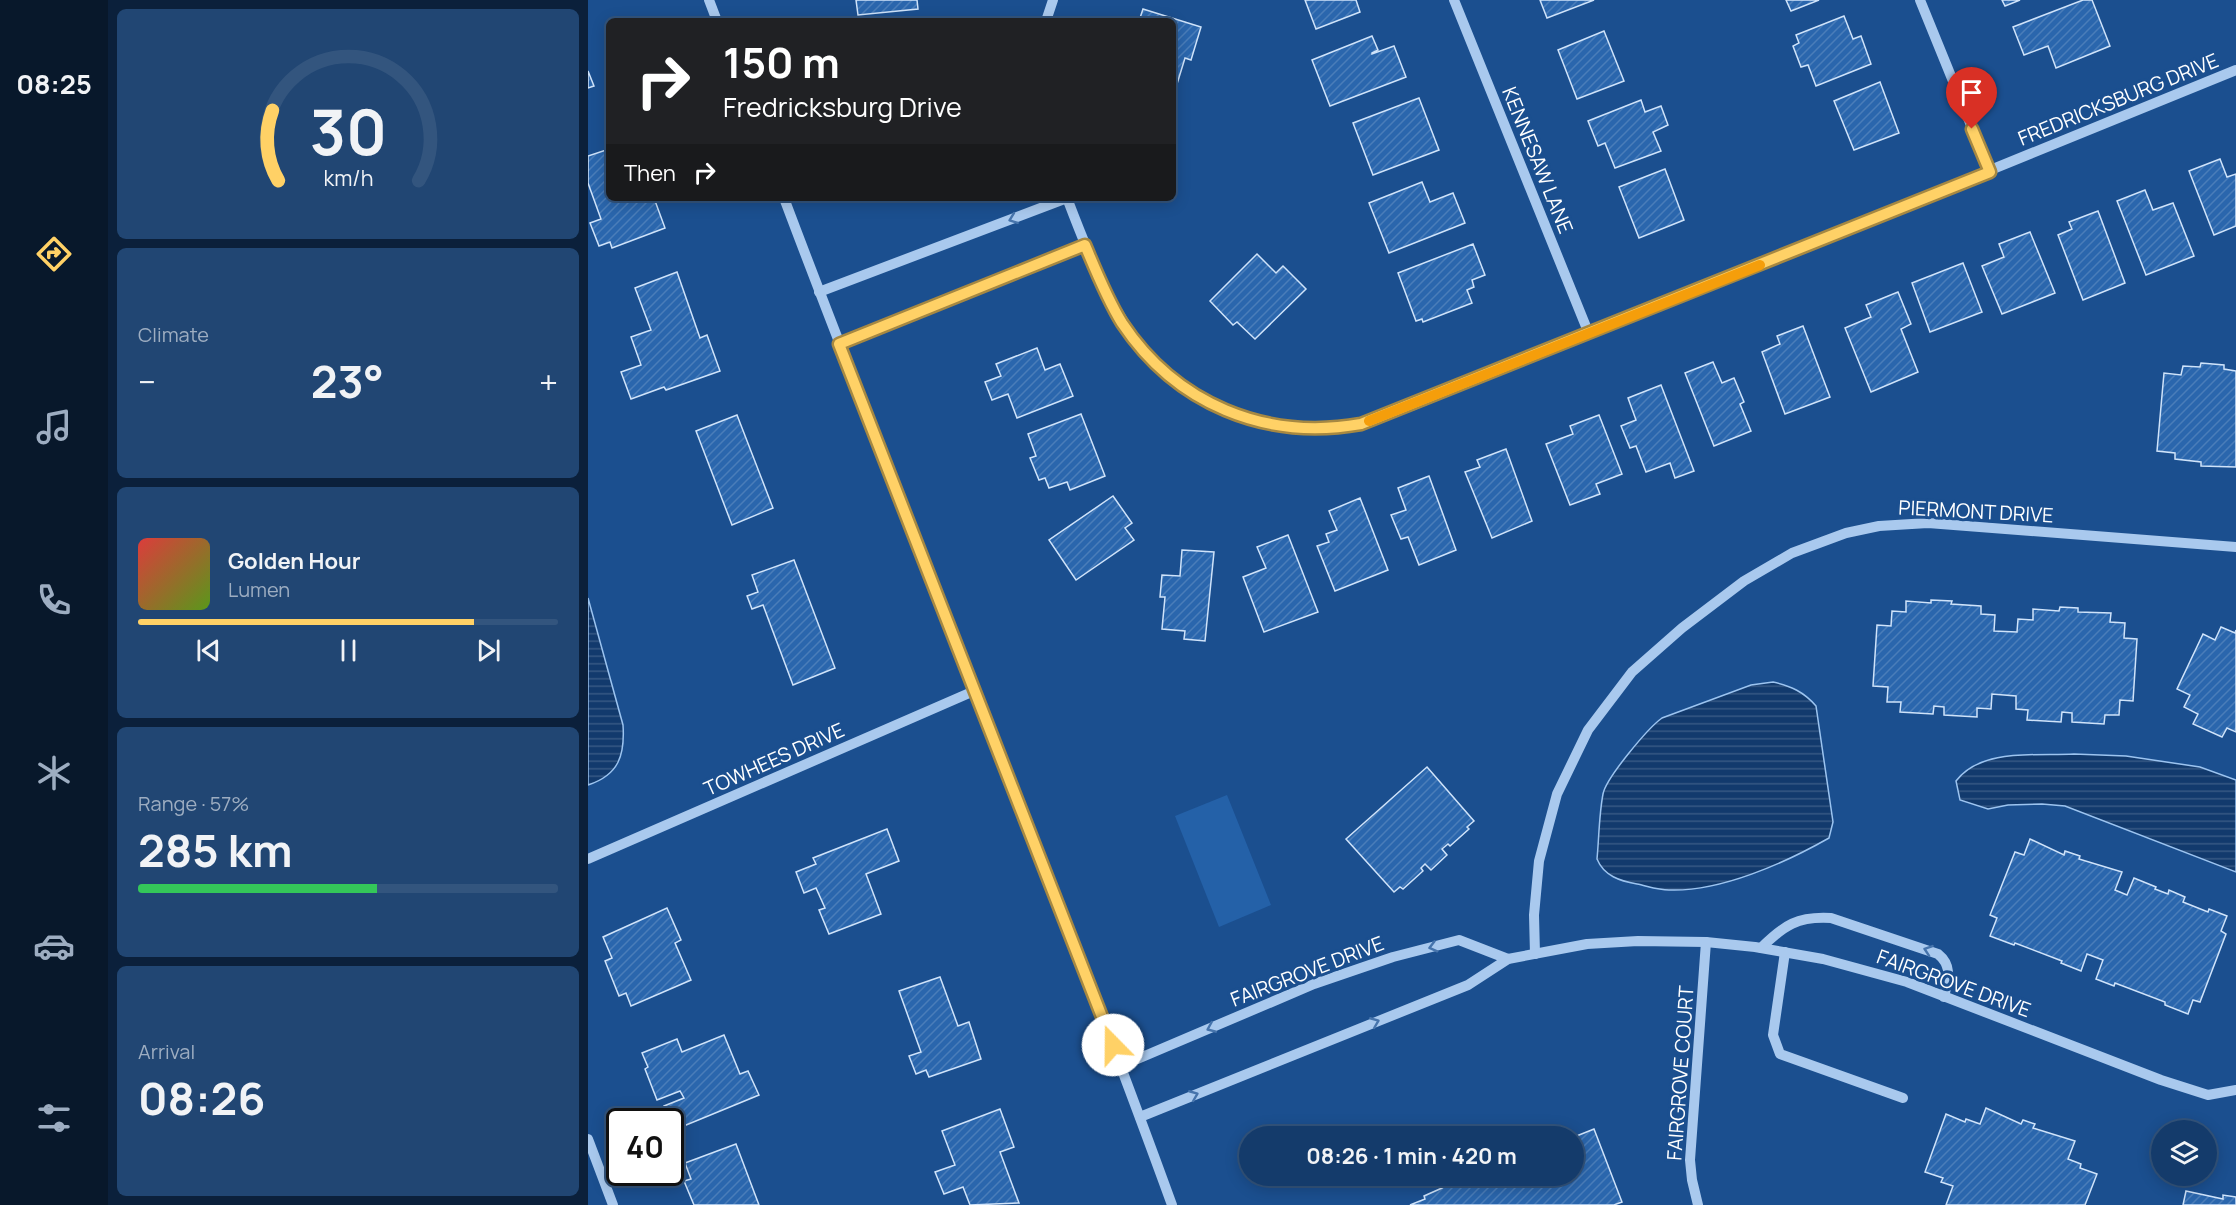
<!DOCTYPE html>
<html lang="en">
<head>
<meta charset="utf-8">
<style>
  body { margin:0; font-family:Manrope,sans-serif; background:#214673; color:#f1f3f6; height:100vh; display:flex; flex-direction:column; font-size:22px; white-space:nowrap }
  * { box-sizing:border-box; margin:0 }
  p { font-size:20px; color:#9dadc1 }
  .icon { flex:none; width:33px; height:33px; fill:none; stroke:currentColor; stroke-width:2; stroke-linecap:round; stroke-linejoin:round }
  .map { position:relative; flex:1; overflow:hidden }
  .drawer { display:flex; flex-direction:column; gap:9px; padding:9px; background:#0b203b; width:480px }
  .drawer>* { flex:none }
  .guide { position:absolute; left:18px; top:18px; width:570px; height:183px; border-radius:9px; box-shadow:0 3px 15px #0003,0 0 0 2px #33557e; background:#202124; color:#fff; overflow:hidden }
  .buttons { position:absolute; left:1563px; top:1120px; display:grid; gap:12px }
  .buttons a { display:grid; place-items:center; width:66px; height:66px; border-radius:50%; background:#143b6b; box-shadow:0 3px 15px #0003,0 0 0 2px #33557e; font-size:30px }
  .speed { position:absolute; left:18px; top:1108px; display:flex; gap:12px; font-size:30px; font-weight:700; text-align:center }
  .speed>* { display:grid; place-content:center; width:78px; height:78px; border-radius:50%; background:#143b6b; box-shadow:0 3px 15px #0003,0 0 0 2px #33557e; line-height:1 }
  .speed .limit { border:3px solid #111; border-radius:9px; background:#fff; color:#111 }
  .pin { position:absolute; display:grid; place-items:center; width:51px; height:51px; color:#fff; margin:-62px -26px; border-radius:50% 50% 50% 0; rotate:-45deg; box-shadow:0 0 6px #0007 }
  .pin .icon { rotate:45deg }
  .me { position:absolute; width:66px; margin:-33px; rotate:338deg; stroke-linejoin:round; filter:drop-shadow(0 0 4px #0008) }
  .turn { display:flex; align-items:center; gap:21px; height:126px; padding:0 18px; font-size:27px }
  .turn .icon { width:78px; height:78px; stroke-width:2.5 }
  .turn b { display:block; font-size:42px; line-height:51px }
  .then { display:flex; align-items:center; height:57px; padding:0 18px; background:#0003; gap:12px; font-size:22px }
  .big { font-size:45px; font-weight:700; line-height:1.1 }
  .drawer .tile { flex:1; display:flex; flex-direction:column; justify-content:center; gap:9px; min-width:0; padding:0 21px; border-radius:9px; background:#214673 }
  .drawer .dial { align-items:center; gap:0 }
  .dial svg { height:156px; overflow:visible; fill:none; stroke:#33557e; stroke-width:7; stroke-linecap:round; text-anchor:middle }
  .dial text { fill:#f1f3f6; stroke:none }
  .song { display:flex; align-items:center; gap:18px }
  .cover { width:72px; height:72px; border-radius:9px; background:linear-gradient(135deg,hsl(0 70% 55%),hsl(90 70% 35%)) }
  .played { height:6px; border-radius:3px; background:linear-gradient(90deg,#ffd166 80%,#33557e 80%) }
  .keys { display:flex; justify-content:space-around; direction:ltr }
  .heat { display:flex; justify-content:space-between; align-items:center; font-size:33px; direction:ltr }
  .charge { height:9px; border-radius:4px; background:linear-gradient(90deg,#34c759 57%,#33557e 0) }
  .trip { position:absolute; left:651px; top:1126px; width:345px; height:60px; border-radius:30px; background:#143b6b; box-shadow:0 3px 15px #0003,0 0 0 2px #33557e; font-weight:700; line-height:60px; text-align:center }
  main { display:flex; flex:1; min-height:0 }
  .dock { display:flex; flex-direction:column; width:108px; justify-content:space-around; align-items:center; background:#08182b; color:#9dadc1 }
  .dock .icon { width:42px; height:42px }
  .dock .selected { color:#ffd166 }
  .dock b { font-size:27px; color:#f1f3f6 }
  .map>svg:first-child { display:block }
  .pitch { fill:#2461a8 }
  .water { fill:url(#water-rules); stroke:#9cc4f0; stroke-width:1.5 }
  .building { fill:url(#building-hatch); stroke:#cfe3fa; stroke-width:1.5 }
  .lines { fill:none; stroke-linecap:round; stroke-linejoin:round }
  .minor { stroke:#a9c9ee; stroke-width:10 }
  .oneway { stroke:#4674ac }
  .route-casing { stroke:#a68842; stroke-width:15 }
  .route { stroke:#ffd166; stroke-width:10 }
  .slow { stroke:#f59e0b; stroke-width:10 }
  .labels { text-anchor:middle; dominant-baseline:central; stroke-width:6; stroke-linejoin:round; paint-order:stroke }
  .street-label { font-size:20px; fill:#fff; stroke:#1b4f8f }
</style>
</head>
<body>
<main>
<nav class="dock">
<b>08:25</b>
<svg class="icon selected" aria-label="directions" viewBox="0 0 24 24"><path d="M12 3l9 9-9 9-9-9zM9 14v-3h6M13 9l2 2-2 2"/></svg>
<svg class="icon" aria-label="music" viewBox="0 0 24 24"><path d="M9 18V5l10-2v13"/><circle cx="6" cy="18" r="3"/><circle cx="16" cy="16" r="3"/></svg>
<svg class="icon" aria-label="phone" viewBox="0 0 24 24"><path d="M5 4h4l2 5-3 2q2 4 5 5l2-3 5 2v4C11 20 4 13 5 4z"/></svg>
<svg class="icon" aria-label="climate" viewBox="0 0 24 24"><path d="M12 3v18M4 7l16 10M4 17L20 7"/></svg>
<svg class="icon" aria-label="car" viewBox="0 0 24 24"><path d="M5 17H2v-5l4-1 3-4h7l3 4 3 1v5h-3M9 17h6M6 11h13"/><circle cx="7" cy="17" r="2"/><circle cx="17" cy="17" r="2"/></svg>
<svg class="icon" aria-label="filters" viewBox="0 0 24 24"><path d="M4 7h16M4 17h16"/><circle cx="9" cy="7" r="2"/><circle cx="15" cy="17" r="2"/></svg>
</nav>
<section class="drawer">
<div class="tile dial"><svg viewBox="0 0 100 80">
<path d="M14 69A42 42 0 1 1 86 69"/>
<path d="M14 69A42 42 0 0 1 11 33" stroke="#ffd166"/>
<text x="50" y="56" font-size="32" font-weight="700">30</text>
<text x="50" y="72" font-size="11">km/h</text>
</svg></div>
<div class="tile"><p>Climate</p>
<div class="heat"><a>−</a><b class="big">23°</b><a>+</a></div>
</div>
<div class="tile">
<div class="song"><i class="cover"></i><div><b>Golden Hour</b><p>Lumen</p></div></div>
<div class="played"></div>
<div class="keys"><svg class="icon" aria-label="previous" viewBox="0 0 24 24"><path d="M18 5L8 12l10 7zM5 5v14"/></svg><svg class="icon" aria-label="pause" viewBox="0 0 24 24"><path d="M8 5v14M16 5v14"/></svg><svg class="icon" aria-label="next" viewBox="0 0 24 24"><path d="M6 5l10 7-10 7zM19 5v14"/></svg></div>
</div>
<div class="tile"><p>Range · 57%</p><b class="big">285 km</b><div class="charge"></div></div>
<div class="tile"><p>Arrival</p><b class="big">08:26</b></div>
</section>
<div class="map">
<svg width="1648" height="1205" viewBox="0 0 1648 1205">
  <defs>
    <pattern id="water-rules" width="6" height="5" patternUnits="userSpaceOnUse" patternTransform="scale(1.5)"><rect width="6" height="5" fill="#123a6d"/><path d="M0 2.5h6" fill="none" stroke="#365883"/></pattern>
    <pattern id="building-hatch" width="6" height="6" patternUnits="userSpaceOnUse" patternTransform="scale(1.5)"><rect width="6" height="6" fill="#2a66ad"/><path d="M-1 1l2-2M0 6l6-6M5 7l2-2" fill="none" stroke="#4a7db9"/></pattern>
  </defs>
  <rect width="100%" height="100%" fill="#1b4f8f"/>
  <!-- pitch -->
  <polygon class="pitch" points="639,795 683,905 631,927 587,816"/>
  <!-- water -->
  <g class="water">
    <path d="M0 598 35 725C37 755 31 775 0 785Z"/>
    <path d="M1185 682C1203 686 1216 692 1228 706L1245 822 1241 838C1197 863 1132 892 1081 890 1070 890 1059 886 1049 884 1032 881 1016 876 1009 859 1011 838 1011 815 1015 794 1018 778 1060 728 1074 718L1163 685Z"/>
    <path d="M1486 754 1538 756 1612 767 1648 780V872L1477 806 1454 804 1420 805 1400 809 1372 800 1368 781C1393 748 1448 756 1486 754Z"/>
  </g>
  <!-- building -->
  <g class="building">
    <polygon points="268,0 329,0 330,9 270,15"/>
    <polygon points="717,0 768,0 772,12 728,29"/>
    <polygon points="952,0 1006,0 959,18"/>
    <polygon points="1198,0 1231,0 1203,11"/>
    <polygon points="1414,0 1432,0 1417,6"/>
    <polygon points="1495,0 1504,0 1522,46 1468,68 1460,46 1436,55 1425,27"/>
    <polygon points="555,9 613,27 603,60 597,58 589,84 586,84 585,87 585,21 551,21"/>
    <polygon points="1256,16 1265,39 1273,36 1283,64 1228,86 1220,65 1213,67 1205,46 1211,43 1208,35"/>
    <polygon points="1016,31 1036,81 989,99 970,50"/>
    <polygon points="784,36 790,50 784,53 784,54 806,46 818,77 742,106 724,60"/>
    <polygon points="0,71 6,86 0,88"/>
    <polygon points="1292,82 1311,133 1266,150 1246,101"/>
    <polygon points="831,98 851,150 785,175 765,123"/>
    <polygon points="1053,100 1057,112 1073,106 1080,125 1065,132 1073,151 1027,168 1017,143 1010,146 1000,121"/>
    <polygon points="21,149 21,198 55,198 55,200 66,198 77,228 24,248 22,242 11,246 2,223 13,219 0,183 0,156"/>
    <polygon points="1632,159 1639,177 1648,174 1648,226 1626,235 1601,171"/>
    <polygon points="1077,169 1096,220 1051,238 1031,187"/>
    <polygon points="834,182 842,202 865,193 877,223 801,253 781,203"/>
    <polygon points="1557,190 1565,210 1585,203 1606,256 1558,275 1529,201"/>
    <polygon points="1510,211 1537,283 1495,300 1470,235 1484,229 1481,222"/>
    <polygon points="1442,232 1467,293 1414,314 1394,266 1416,257 1411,244"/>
    <polygon points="885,244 897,275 884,280 886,287 879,290 884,303 835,322 834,319 828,321 810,273"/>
    <polygon points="669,254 688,273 695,266 718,289 667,339 649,322 645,325 622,301"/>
    <polygon points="1375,263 1394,312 1342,332 1324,283"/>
    <polygon points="89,272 112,338 119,335 132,371 78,390 76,387 43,399 33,372 53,365 43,337 63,330 47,288"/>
    <polygon points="1310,292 1323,324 1313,329 1330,372 1283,392 1257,328 1283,317 1278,305"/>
    <polygon points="1215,326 1242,397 1197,414 1174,352 1192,344 1189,336"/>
    <polygon points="449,348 457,370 472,364 485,396 429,418 420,394 404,400 397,382 413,376 408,364"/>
    <polygon points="1125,362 1134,383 1146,378 1156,402 1152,404 1163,431 1126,446 1097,373"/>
    <polygon points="1613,363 1636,365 1636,369 1648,371 1648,467 1613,466 1613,462 1587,459 1587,453 1569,451 1576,373 1593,375 1595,366 1612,367"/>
    <polygon points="1073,385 1106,471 1087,478 1082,463 1058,472 1048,446 1042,448 1033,426 1048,420 1040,398"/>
    <polygon points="493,414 517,476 482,490 479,482 461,488 457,478 451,480 442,458 448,456 440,434"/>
    <polygon points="149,415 185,508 144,525 108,431"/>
    <polygon points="1011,415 1034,474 1008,484 1012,494 982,505 958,444 985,434 982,426"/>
    <polygon points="918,449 944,521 904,538 877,472 892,467 889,460"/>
    <polygon points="841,476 868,550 831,565 820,537 813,539 803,515 818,510 810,488"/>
    <polygon points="525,496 544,523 537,528 546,540 488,580 461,540"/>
    <polygon points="772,498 800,570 747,591 729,546 741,542 738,534 749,530 741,511"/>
    <polygon points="700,535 730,612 676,632 655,577 678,568 669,547"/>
    <polygon points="594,550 626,552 617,641 596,639 597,631 574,629 577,597 572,597 574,575 592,576"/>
    <polygon points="206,560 247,668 205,685 175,605 164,609 159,596 170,592 164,575"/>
    <polygon points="1343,600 1364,601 1363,604 1393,606 1393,614 1407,615 1406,631 1429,632 1430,619 1445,620 1445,609 1471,611 1472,607 1490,608 1490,612 1523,613 1522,622 1537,623 1536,638 1549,639 1545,701 1532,700 1531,715 1517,715 1516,724 1484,722 1484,713 1474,712 1473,722 1439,720 1440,710 1428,709 1428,696 1404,694 1403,709 1389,708 1389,717 1356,715 1356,707 1346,706 1345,714 1312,712 1313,702 1299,702 1300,687 1285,686 1289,625 1303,626 1304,611 1318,612 1318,601 1343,603"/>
    <polygon points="1633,627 1647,633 1648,630 1648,732 1639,728 1634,737 1605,724 1610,714 1596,707 1602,695 1589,689 1615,634 1627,640"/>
    <polygon points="839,767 886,821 879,827 881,829 862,846 860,844 854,849 859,855 843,870 837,864 833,868 835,871 815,889 812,887 806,892 758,839"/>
    <polygon points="299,829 311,861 278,874 293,914 241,934 231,910 237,908 228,888 216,893 208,872 228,864 225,858"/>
    <polygon points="1442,839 1476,855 1477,851 1492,856 1491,859 1534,872 1527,890 1539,895 1546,878 1568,887 1567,889 1580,894 1581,890 1597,897 1595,902 1620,912 1621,909 1639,916 1633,931 1638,934 1612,1002 1605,1000 1600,1014 1577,1005 1577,1002 1527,983 1526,986 1508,979 1515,960 1499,954 1493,971 1473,963 1474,961 1427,943 1426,945 1402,936 1409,918 1402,915 1427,852 1436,855"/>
    <polygon points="79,908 93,940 87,943 103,980 43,1006 38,993 31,996 17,961 24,958 15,937"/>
    <polygon points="352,977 370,1026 381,1022 393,1059 341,1077 338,1070 328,1074 321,1056 333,1052 311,991"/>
    <polygon points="136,1035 152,1074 160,1071 171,1095 86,1130 76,1106 96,1098 92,1091 69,1100 57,1069 60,1067 54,1053 89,1039 94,1052"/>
    <polygon points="1398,1108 1433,1124 1435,1120 1447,1124 1445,1128 1487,1141 1480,1159 1493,1164 1492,1168 1509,1174 1497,1205 1358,1205 1365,1186 1353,1182 1355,1178 1337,1172 1358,1114 1377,1122 1378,1119 1392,1124"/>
    <polygon points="412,1109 426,1147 412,1152 431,1203 382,1205 375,1187 356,1194 347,1172 367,1165 354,1131"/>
    <polygon points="1006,1129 1034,1202 1026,1205 822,1205 837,1199 836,1196 854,1188 850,1178 855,1176 986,1176 986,1137 975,1137 984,1133 986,1137"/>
    <polygon points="960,1131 963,1137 945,1137"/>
    <polygon points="148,1144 171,1205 106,1205 96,1181 103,1179 97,1163"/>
    <polygon points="1598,1191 1635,1199 1635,1195 1648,1197 1648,1205 1595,1205"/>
  </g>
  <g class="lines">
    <!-- minor -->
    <g class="minor">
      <polyline points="121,0 129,21"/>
      <polyline points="866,0 1001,334"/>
      <polyline points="1332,0 1402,172"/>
      <polyline points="458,21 465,0"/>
      <path d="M196 198C323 535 461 867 584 1205"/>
      <path d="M479 198C519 303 558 400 681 423 709 429 743 431 771 424 789 420 805 411 823 406L1648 70"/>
      <polyline points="231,292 479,198"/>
      <polyline points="251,344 497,245"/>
      <polyline points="0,859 386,691"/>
      <path d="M1173 948C1196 925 1210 916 1243 918L1350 954C1365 966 1360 980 1356 997"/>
      <polyline points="1197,952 1185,1035 1192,1054 1315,1098"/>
      <polyline points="947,954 946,915 951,861 969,794 1000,730 1044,672 1094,628 1156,581 1204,553 1258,533 1291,526 1340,523 1648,547"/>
      <polyline points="533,1066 726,984 805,957 871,940 920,959"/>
      <polyline points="552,1117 880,985 920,959 999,944 1050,941 1118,942 1167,947 1235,959 1319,982 1573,1080 1620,1095 1648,1090"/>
      <polyline points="0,1139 25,1205"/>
      <polyline points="1110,1205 1104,1180 1102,1160 1118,942"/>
    </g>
  </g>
  <!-- one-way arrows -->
  <defs><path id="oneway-chevron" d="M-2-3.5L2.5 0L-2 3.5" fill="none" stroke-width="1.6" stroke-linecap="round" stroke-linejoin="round" transform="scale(1.5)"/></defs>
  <g class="oneway">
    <use href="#oneway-chevron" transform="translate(425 219) rotate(159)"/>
    <use href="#oneway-chevron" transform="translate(845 947) rotate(165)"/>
    <use href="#oneway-chevron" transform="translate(1340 950) rotate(-161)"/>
    <use href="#oneway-chevron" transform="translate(787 1022) rotate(-22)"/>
    <use href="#oneway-chevron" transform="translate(623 1028) rotate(157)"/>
    <use href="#oneway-chevron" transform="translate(606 1095) rotate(-22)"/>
  </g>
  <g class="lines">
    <!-- route casing -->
    <g class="route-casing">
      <path id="route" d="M525 1045 251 344 497 245C508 271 519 299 534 323 588 404 677 441 773 424L1402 172 1384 129"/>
    </g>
    <!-- route -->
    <use href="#route" class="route"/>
    <!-- slow -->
    <polyline class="slow" points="781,421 1172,265"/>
  </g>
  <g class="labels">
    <!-- street labels -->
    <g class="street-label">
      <text transform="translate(1530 99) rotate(-22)">FREDRICKSBURG DRIVE</text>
      <text transform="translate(950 160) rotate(68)">KENNESAW LANE</text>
      <text transform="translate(1388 511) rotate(3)">PIERMONT DRIVE</text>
      <text transform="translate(186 759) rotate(-24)">TOWHEES DRIVE</text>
      <text transform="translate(719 971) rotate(-21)">FAIRGROVE DRIVE</text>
      <text transform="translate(1366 983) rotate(20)">FAIRGROVE DRIVE</text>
      <text transform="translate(1092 1073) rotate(-86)">FAIRGROVE COURT</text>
    </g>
  </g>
</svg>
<div class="buttons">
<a><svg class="icon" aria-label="layers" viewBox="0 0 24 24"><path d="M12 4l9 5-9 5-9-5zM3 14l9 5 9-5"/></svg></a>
</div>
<div class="speed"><div class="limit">40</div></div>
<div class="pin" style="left:1384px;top:129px;background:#d93025"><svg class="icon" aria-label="arrive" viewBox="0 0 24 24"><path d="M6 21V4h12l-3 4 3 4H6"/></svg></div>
<svg class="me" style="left:525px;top:1045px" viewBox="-20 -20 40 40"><circle r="19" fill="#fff"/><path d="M0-13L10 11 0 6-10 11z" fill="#ffd166"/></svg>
<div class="trip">08:26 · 1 min · 420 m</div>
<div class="guide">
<div class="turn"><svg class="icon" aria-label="right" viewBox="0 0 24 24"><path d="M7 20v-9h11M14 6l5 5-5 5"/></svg><div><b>150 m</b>Fredricksburg Drive</div></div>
<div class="then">Then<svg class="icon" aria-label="right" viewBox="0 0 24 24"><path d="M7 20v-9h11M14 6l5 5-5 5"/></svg></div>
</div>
</div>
</main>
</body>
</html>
